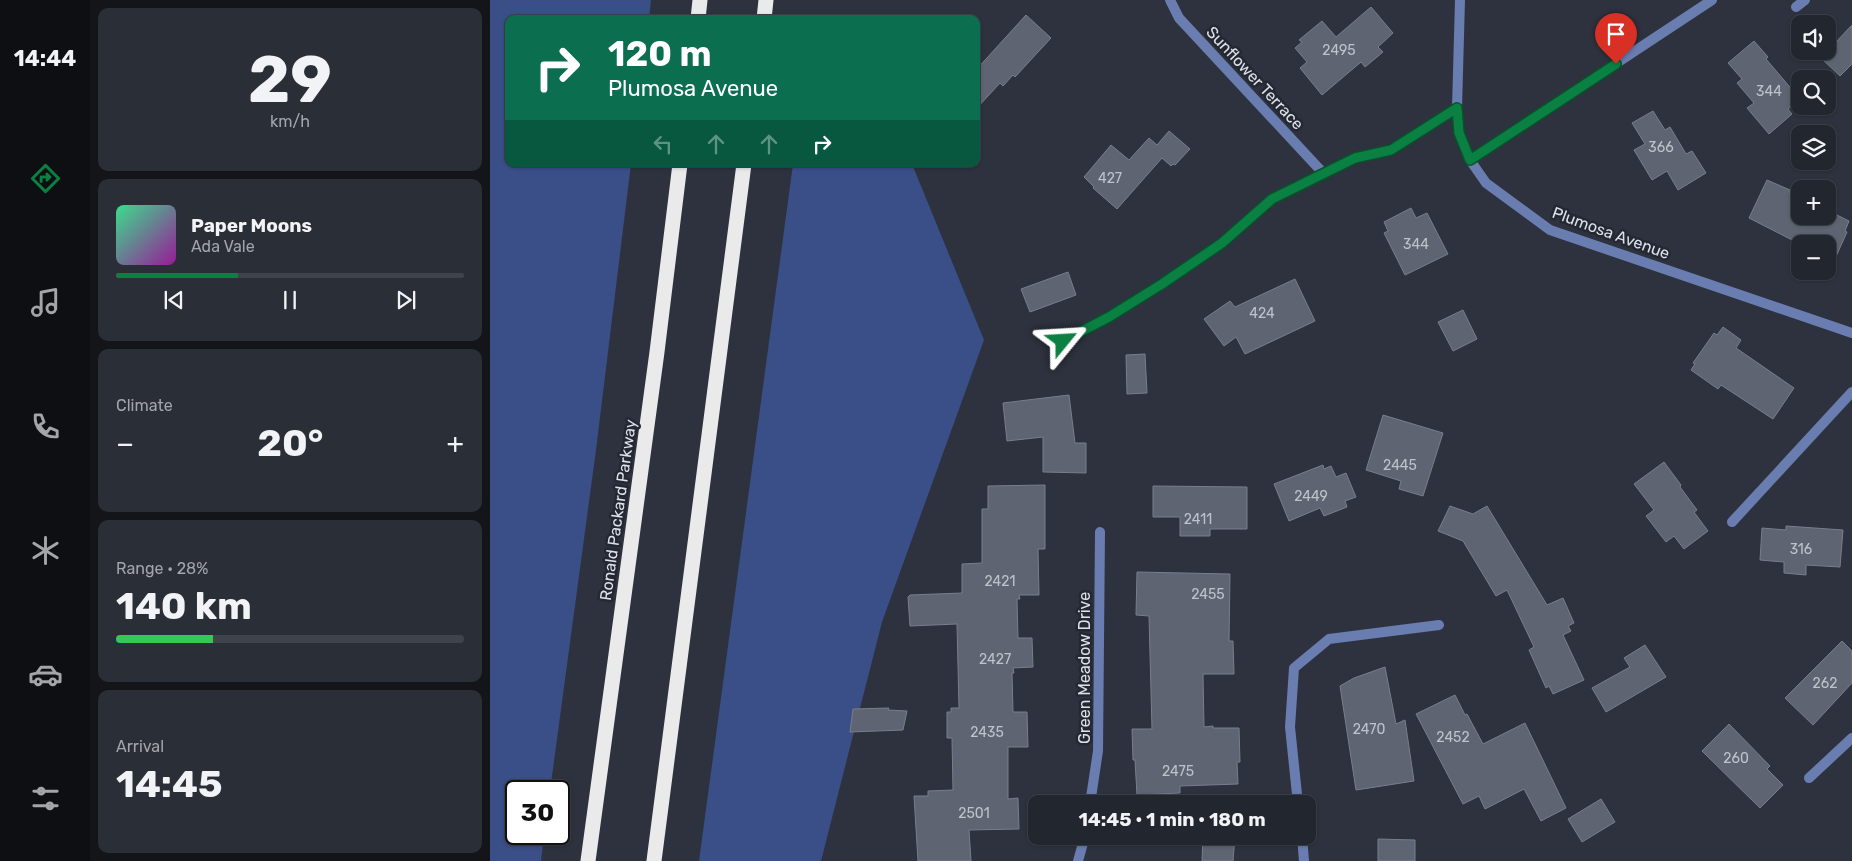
<!DOCTYPE html>
<html lang="en">
<head>
<meta charset="utf-8">
<style>
  body { margin:0; font-family:Rubik,sans-serif; background:#2a2e36; color:#f1f3f6; height:100vh; display:flex; flex-direction:column; font-size:19px; white-space:nowrap }
  * { box-sizing:border-box; margin:0 }
  p { font-size:16px; color:#a2a5aa }
  .icon { flex:none; width:28px; height:28px; fill:none; stroke:currentColor; stroke-width:2; stroke-linecap:round; stroke-linejoin:round }
  .map { position:relative; flex:1; overflow:hidden }
  .sheet { display:flex; flex-direction:column; gap:8px; padding:8px; background:#131519; width:400px }
  .sheet>* { flex:none }
  .hud { position:absolute; left:15px; top:15px; width:475px; height:152px; border-radius:10px; box-shadow:0 1px 4px #0004,0 0 0 1px #3f434a; background:#0b6e4f; color:#fff; overflow:hidden }
  .controls { position:absolute; left:1301px; top:15px; display:grid; gap:10px }
  .controls a { display:grid; place-items:center; width:45px; height:45px; border-radius:10px; background:#22262e; box-shadow:0 1px 4px #0004,0 0 0 1px #3f434a; font-size:25px }
  .speed { position:absolute; left:15px; top:780px; display:flex; gap:10px; font-size:25px; font-weight:700; text-align:center }
  .speed>* { display:grid; place-content:center; width:65px; height:65px; border-radius:50%; background:#22262e; box-shadow:0 1px 4px #0004,0 0 0 1px #3f434a; line-height:1 }
  .speed .limit { border:2px solid #111; border-radius:8px; background:#fff; color:#111 }
  .pin { position:absolute; display:grid; place-items:center; width:42px; height:42px; color:#fff; margin:-51px -21px; border-radius:50% 50% 50% 0; rotate:-45deg; box-shadow:0 0 5px #0007 }
  .pin .icon { rotate:45deg }
  .me { position:absolute; width:55px; margin:-28px; rotate:63deg; stroke-linejoin:round; filter:drop-shadow(0 0 4px #0008) }
  .turn { display:flex; align-items:center; gap:18px; height:105px; padding:0 20px; font-size:22px }
  .turn .icon { width:65px; height:65px; stroke-width:2.5 }
  .turn b { display:block; font-size:35px; line-height:42px }
  .lanes { display:flex; align-items:center; height:48px; padding:0 20px; background:#0003; justify-content:center; gap:25px; direction:ltr }
  .lanes .off { opacity:.35 }
  .big { font-size:38px; font-weight:700; line-height:1.1 }
  .sheet .widget { flex:1; display:flex; flex-direction:column; justify-content:center; gap:8px; min-width:0; padding:0 18px; border-radius:10px; background:#2a2e36 }
  .sheet .dial { align-items:center; gap:0 }
  .dial b { font-size:65px; line-height:1 }
  .song { display:flex; align-items:center; gap:15px }
  .cover { width:60px; height:60px; border-radius:8px; background:linear-gradient(135deg,hsl(150 70% 55%),hsl(300 70% 35%)) }
  .played { height:5px; border-radius:2px; background:linear-gradient(90deg,#0b8043 35%,#3f434a 35%) }
  .keys { display:flex; justify-content:space-around; direction:ltr }
  .heat { display:flex; justify-content:space-between; align-items:center; font-size:28px; direction:ltr }
  .charge { height:8px; border-radius:4px; background:linear-gradient(90deg,#34c759 28%,#3f434a 0) }
  .trip { position:absolute; left:538px; top:795px; width:288px; height:50px; border-radius:10px; background:#22262e; box-shadow:0 1px 4px #0004,0 0 0 1px #3f434a; font-weight:700; line-height:50px; text-align:center }
  main { display:flex; flex:1; min-height:0 }
  .dock { display:flex; flex-direction:column; width:90px; justify-content:space-around; align-items:center; background:#0e0f12; color:#a2a5aa }
  .dock .icon { width:35px; height:35px }
  .dock .active { color:#0b8043 }
  .dock b { font-size:22px; color:#f1f3f6 }
  .map>svg:first-child { display:block }
  .green { fill:#3a4e88 }
  .building { fill:#5e6471; stroke:#797e8c }
  .lines { fill:none; stroke-linecap:round; stroke-linejoin:round }
  .service { stroke:#6a7db0; stroke-width:10 }
  .minor { stroke:#6a7db0; stroke-width:10 }
  .motorway { stroke:#eaeaea; stroke-width:15 }
  .route-casing { stroke:#07532c; stroke-width:12 }
  .route { stroke:#0b8043; stroke-width:9 }
  .labels { text-anchor:middle; dominant-baseline:central; stroke-width:5; stroke-linejoin:round; paint-order:stroke }
  .number-label { font-size:14px; fill:#bec2cb }
  .street-label { font-size:16px; fill:#dee1e9; stroke:#242833 }
</style>
</head>
<body>
<main>
<nav class="dock">
<b>14:44</b>
<svg class="icon active" aria-label="directions" viewBox="0 0 24 24"><path d="M12 3l9 9-9 9-9-9zM9 14v-3h6M13 9l2 2-2 2"/></svg>
<svg class="icon" aria-label="music" viewBox="0 0 24 24"><path d="M9 18V5l10-2v13"/><circle cx="6" cy="18" r="3"/><circle cx="16" cy="16" r="3"/></svg>
<svg class="icon" aria-label="phone" viewBox="0 0 24 24"><path d="M5 4h4l2 5-3 2q2 4 5 5l2-3 5 2v4C11 20 4 13 5 4z"/></svg>
<svg class="icon" aria-label="climate" viewBox="0 0 24 24"><path d="M12 3v18M4 7l16 10M4 17L20 7"/></svg>
<svg class="icon" aria-label="car" viewBox="0 0 24 24"><path d="M5 17H2v-5l4-1 3-4h7l3 4 3 1v5h-3M9 17h6M6 11h13"/><circle cx="7" cy="17" r="2"/><circle cx="17" cy="17" r="2"/></svg>
<svg class="icon" aria-label="filters" viewBox="0 0 24 24"><path d="M4 7h16M4 17h16"/><circle cx="9" cy="7" r="2"/><circle cx="15" cy="17" r="2"/></svg>
</nav>
<section class="sheet">
<div class="widget dial"><b>29</b><p>km/h</p></div>
<div class="widget">
<div class="song"><i class="cover"></i><div><b>Paper Moons</b><p>Ada Vale</p></div></div>
<div class="played"></div>
<div class="keys"><svg class="icon" aria-label="previous" viewBox="0 0 24 24"><path d="M18 5L8 12l10 7zM5 5v14"/></svg><svg class="icon" aria-label="pause" viewBox="0 0 24 24"><path d="M8 5v14M16 5v14"/></svg><svg class="icon" aria-label="next" viewBox="0 0 24 24"><path d="M6 5l10 7-10 7zM19 5v14"/></svg></div>
</div>
<div class="widget"><p>Climate</p>
<div class="heat"><a>−</a><b class="big">20°</b><a>+</a></div>
</div>
<div class="widget"><p>Range · 28%</p><b class="big">140 km</b><div class="charge"></div></div>
<div class="widget"><p>Arrival</p><b class="big">14:45</b></div>
</section>
<div class="map">
<svg width="1362" height="861" viewBox="0 0 1362 861">
  <rect width="100%" height="100%" fill="#2d323e"/>
  <!-- green -->
  <g class="green">
    <polygon points="0,0 161,0 159,19 19,19 19,164 141,164 106,450 60,791 26,791 26,834 54,834 51,861 0,861"/>
    <polygon points="303,164 422,164 494,340 392,622 331,861 209,861"/>
  </g>
  <!-- building -->
  <g class="building">
    <polygon points="881,7 903,33 888,47 893,52 875,67 871,62 832,95 810,68 817,62 805,48 812,42 809,40 832,21 846,37"/>
    <polygon points="536,15 561,38 525,77 523,75 513,86 510,83 486,109 486,70"/>
    <polygon points="1362,25 1362,64 1350,76 1331,58"/>
    <polygon points="1264,41 1278,57 1276,59 1310,99 1298,109 1302,114 1279,134 1257,108 1264,103 1247,83 1252,79 1238,63"/>
    <polygon points="1163,111 1175,130 1180,127 1196,154 1202,151 1216,173 1188,190 1177,171 1162,180 1144,150 1155,144 1142,123"/>
    <polygon points="679,131 700,149 685,165 683,164 681,166 672,158 627,209 603,188 604,187 594,177 621,145 639,160 659,138 667,145"/>
    <polygon points="1277,180 1300,190 1299,192 1303,194 1301,198 1310,202 1310,216 1338,216 1339,211 1359,221 1355,231 1357,232 1344,261 1338,258 1338,244 1310,244 1259,218"/>
    <polygon points="921,208 926,218 937,213 958,254 915,275 894,233 898,231 894,222"/>
    <polygon points="578,272 586,295 540,312 531,289"/>
    <polygon points="805,279 825,321 755,354 746,337 734,346 714,319 740,301 745,307"/>
    <polygon points="973,310 987,339 963,351 948,322"/>
    <polygon points="1233,327 1251,340 1246,348 1304,388 1283,419 1231,385 1228,389 1201,370 1205,364 1203,363 1224,333 1227,335"/>
    <polygon points="655,354 657,393 637,394 636,355"/>
    <polygon points="579,395 585,443 596,443 596,473 553,472 553,437 517,441 513,403"/>
    <polygon points="893,415 953,433 933,496 909,489 911,481 876,470"/>
    <polygon points="1174,462 1191,485 1190,487 1207,510 1204,512 1218,531 1194,549 1184,536 1176,542 1156,516 1164,510 1144,484"/>
    <polygon points="833,465 834,469 841,466 846,477 856,473 866,497 855,501 857,507 834,516 830,508 799,521 784,484"/>
    <polygon points="555,485 555,549 548,549 549,595 529,595 530,599 527,599 528,638 542,638 543,667 523,668 524,673 522,673 523,712 537,712 538,747 518,747 518,799 528,798 529,829 479,830 481,861 428,861 424,796 438,796 438,791 463,790 462,738 457,738 457,712 461,712 461,708 469,708 467,624 420,626 418,597 420,595 472,593 472,564 492,563 492,509 498,509 498,486"/>
    <polygon points="663,486 757,487 757,529 720,529 720,536 690,536 690,517 663,517"/>
    <polygon points="960,506 983,514 997,506 1057,605 1073,598 1084,623 1078,626 1081,631 1073,635 1094,680 1063,694 1059,686 1056,688 1039,650 1044,647 1017,590 1006,596 973,541 948,531"/>
    <polygon points="1296,526 1353,530 1350,567 1316,565 1316,575 1294,573 1294,562 1270,560 1272,528 1296,530"/>
    <polygon points="647,572 740,574 739,641 743,641 744,674 713,674 714,727 723,726 723,728 749,728 750,762 747,762 748,784 690,786 690,793 647,795 645,760 643,760 642,729 662,729 659,616 646,615"/>
    <polygon points="1352,641 1362,651 1362,683 1323,725 1295,698"/>
    <polygon points="1155,645 1176,677 1116,712 1102,688 1140,667 1134,658"/>
    <polygon points="895,667 906,724 915,720 924,781 866,790 850,686 864,678"/>
    <polygon points="965,695 975,715 977,714 993,744 1035,723 1076,808 1051,821 1034,789 995,809 989,796 973,804 926,714"/>
    <polygon points="399,708 398,710 417,711 413,730 360,732 363,709"/>
    <polygon points="1239,724 1280,766 1277,769 1293,785 1270,808 1212,751"/>
    <polygon points="1111,799 1125,822 1092,842 1078,819"/>
    <polygon points="713,836 745,836 743,861 712,861"/>
    <polygon points="888,839 925,840 925,861 888,861"/>
  </g>
  <g class="lines">
    <!-- service -->
    <polyline class="service" points="1306,7 1315,0"/>
    <!-- minor -->
    <g class="minor">
      <polyline points="680,0 689,18 834,174"/>
      <polyline points="970,0 967,108 969,133 980,160 996,183 1060,230 1362,333"/>
      <polyline points="980,160 1222,0"/>
      <polyline points="573,341 619,317 672,284 732,243 782,199 865,158 901,150 967,108"/>
      <polyline points="1242,522 1362,392"/>
      <polyline points="1319,778 1362,738"/>
      <polyline points="600,804 608,751 610,532"/>
      <polyline points="808,804 800,727 804,668 839,639 949,625"/>
      <polyline points="812,836 814,861"/>
      <polyline points="588,861 595,836"/>
    </g>
    <!-- motorway -->
    <g class="motorway">
      <polyline points="208,19 210,0"/>
      <polyline points="274,19 276,0"/>
      <polyline points="98,861 167,352 190,164"/>
      <polyline points="164,861 254,164"/>
    </g>
  </g>
  <g class="lines">
    <!-- route casing -->
    <g class="route-casing">
      <polyline id="route" points="573,341 619,317 672,284 732,243 782,199 865,158 901,150 967,108 969,133 980,160 1126,64"/>
    </g>
    <!-- route -->
    <use href="#route" class="route"/>
  </g>
  <g class="labels">
    <!-- number labels -->
    <g class="number-label">
      <text x="849" y="50">2495</text>
      <text x="1279" y="91">344</text>
      <text x="1171" y="147">366</text>
      <text x="620" y="178">427</text>
      <text x="926" y="244">344</text>
      <text x="772" y="313">424</text>
      <text x="910" y="465">2445</text>
      <text x="821" y="496">2449</text>
      <text x="708" y="519">2411</text>
      <text x="1311" y="549">316</text>
      <text x="510" y="581">2421</text>
      <text x="718" y="594">2455</text>
      <text x="505" y="659">2427</text>
      <text x="1335" y="683">262</text>
      <text x="879" y="729">2470</text>
      <text x="497" y="732">2435</text>
      <text x="963" y="737">2452</text>
      <text x="1246" y="758">260</text>
      <text x="688" y="771">2475</text>
      <text x="484" y="813">2501</text>
    </g>
    <!-- street labels -->
    <g class="street-label">
      <text transform="translate(765 78) rotate(47)">Sunflower Terrace</text>
      <text transform="translate(1121 233) rotate(20)">Plumosa Avenue</text>
      <text transform="translate(128 510) rotate(-82)">Ronald Packard Parkway</text>
      <text transform="translate(594 668) rotate(-90)">Green Meadow Drive</text>
    </g>
  </g>
</svg>
<div class="controls">
<a><svg class="icon" aria-label="sound" viewBox="0 0 24 24"><path d="M4 9h4l5-4v14l-5-4H4zM17 9q2 3 0 6"/></svg></a>
<a><svg class="icon" aria-label="search" viewBox="0 0 24 24"><circle cx="10" cy="10" r="6"/><path d="M15 15l6 6"/></svg></a>
<a><svg class="icon" aria-label="layers" viewBox="0 0 24 24"><path d="M12 4l9 5-9 5-9-5zM3 14l9 5 9-5"/></svg></a>
<a>+</a>
<a>−</a>
</div>
<div class="speed"><div class="limit">30</div></div>
<div class="pin" style="left:1126px;top:64px;background:#d93025"><svg class="icon" aria-label="arrive" viewBox="0 0 24 24"><path d="M6 21V4h12l-3 4 3 4H6"/></svg></div>
<svg class="me" style="left:573px;top:341px" viewBox="-20 -20 40 40"><path d="M0-17L14 15 0 8-14 15z" fill="#0b8043" stroke="#fff" stroke-width="4"/></svg>
<div class="trip">14:45 · 1 min · 180 m</div>
<div class="hud">
<div class="turn"><svg class="icon" aria-label="right" viewBox="0 0 24 24"><path d="M7 20v-9h11M14 6l5 5-5 5"/></svg><div><b>120 m</b>Plumosa Avenue</div></div>
<div class="lanes"><svg class="icon off" aria-label="left" viewBox="0 0 24 24"><path d="M17 20v-9H6M10 6l-5 5 5 5"/></svg><svg class="icon off" aria-label="ahead" viewBox="0 0 24 24"><path d="M12 20V5M6 11l6-6 6 6"/></svg><svg class="icon off" aria-label="ahead" viewBox="0 0 24 24"><path d="M12 20V5M6 11l6-6 6 6"/></svg><svg class="icon" aria-label="right" viewBox="0 0 24 24"><path d="M7 20v-9h11M14 6l5 5-5 5"/></svg></div>
</div>
</div>
</main>
</body>
</html>
